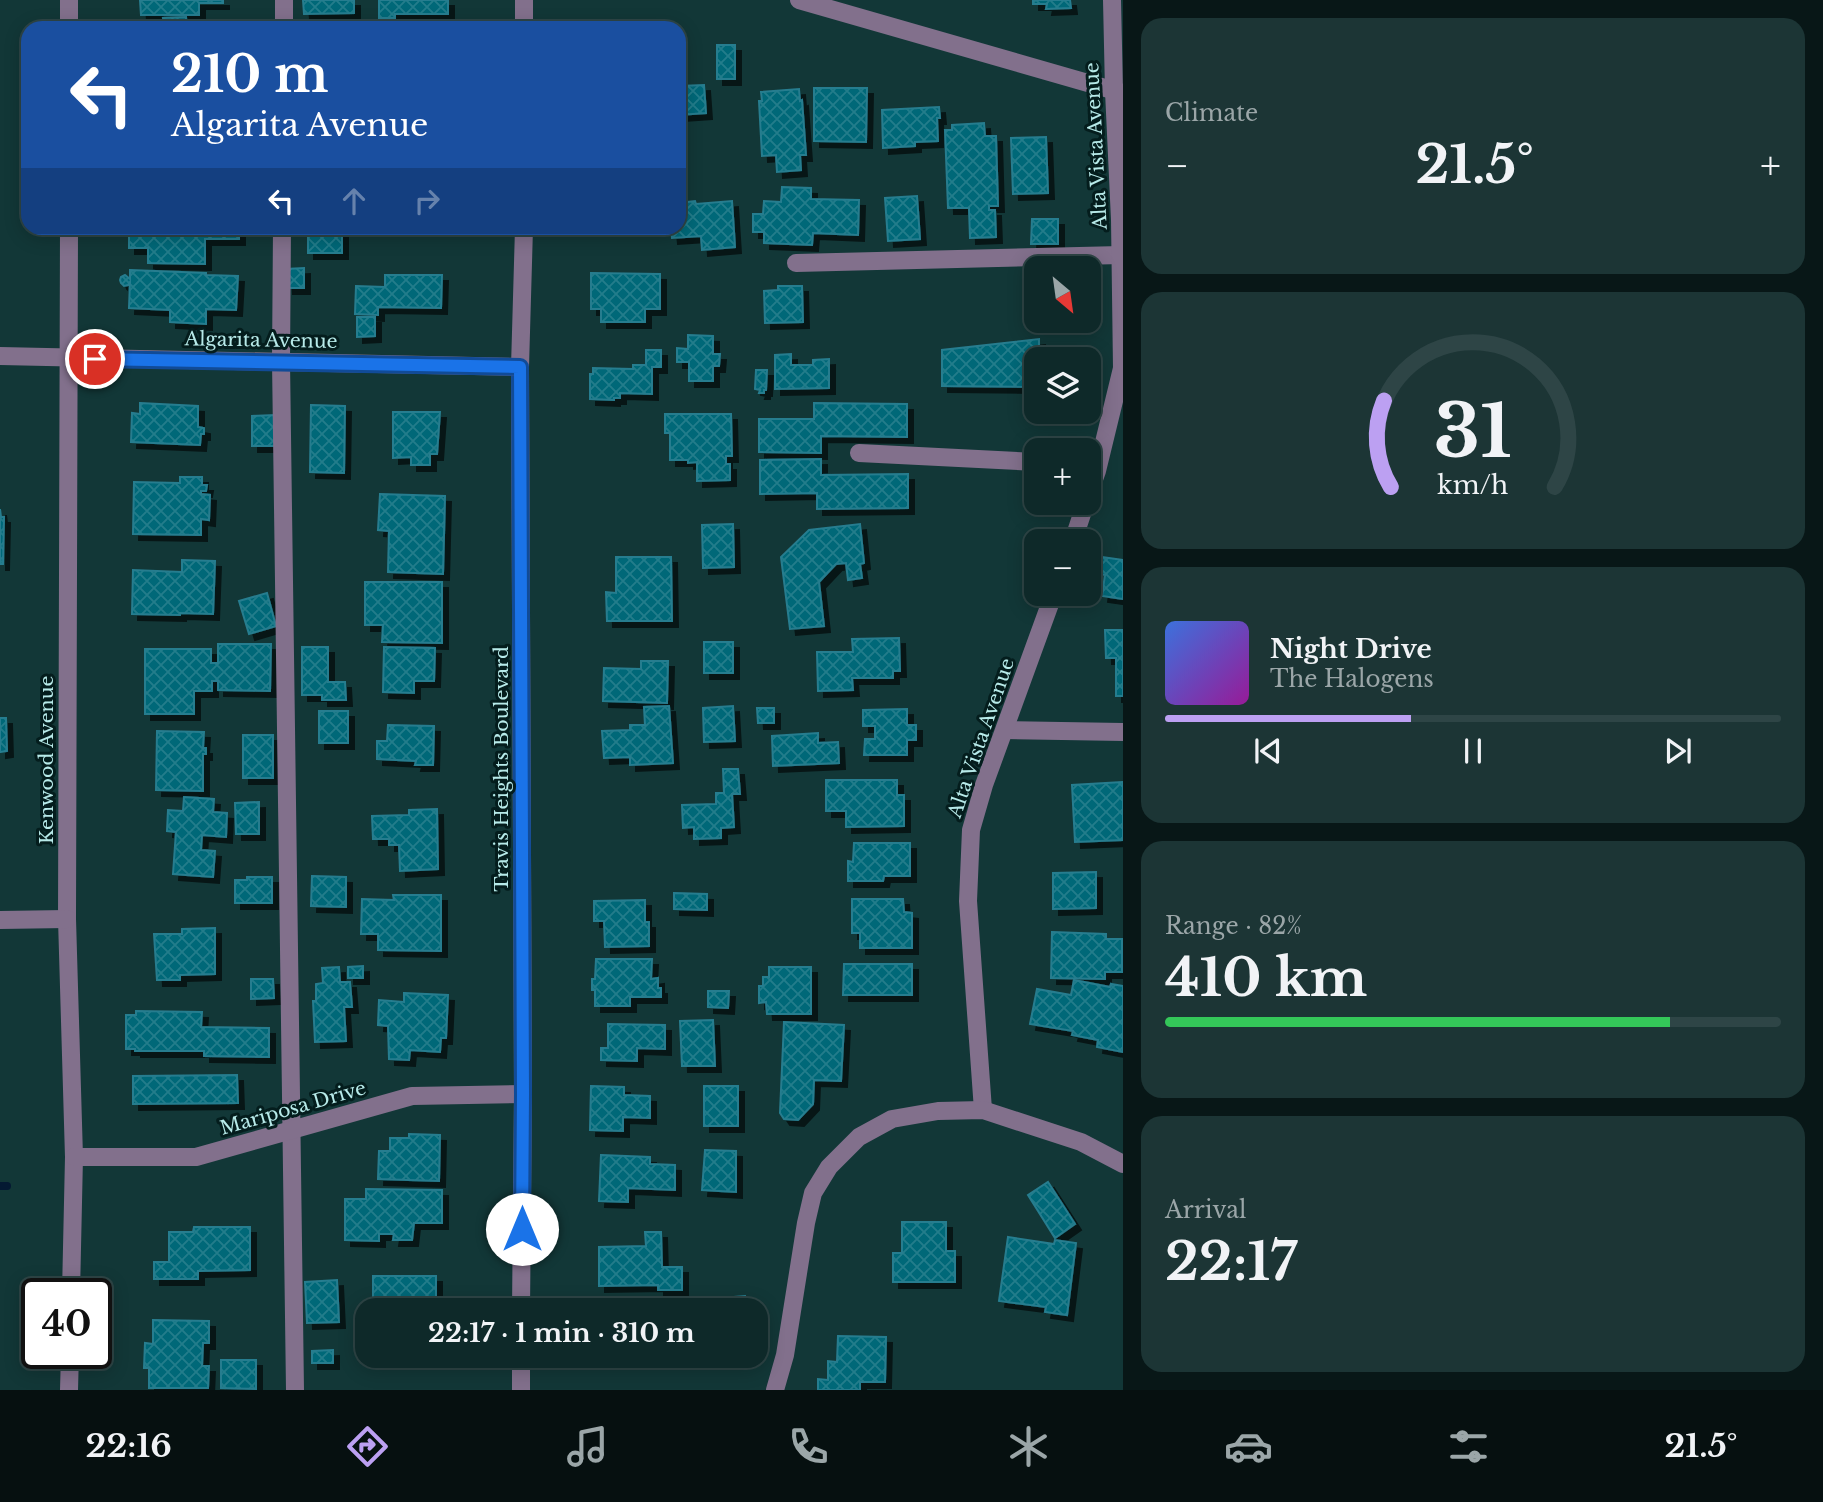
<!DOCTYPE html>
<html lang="en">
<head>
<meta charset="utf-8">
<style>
  body { margin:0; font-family:"Libre Baskerville",serif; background:#1c3535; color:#f1f3f6; height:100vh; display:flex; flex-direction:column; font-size:26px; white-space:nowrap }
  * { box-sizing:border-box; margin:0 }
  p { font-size:23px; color:#9ba6a8 }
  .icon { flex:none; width:38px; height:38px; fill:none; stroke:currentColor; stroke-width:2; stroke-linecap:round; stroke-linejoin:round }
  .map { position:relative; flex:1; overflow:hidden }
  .details { display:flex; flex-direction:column; gap:18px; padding:18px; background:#081717; width:700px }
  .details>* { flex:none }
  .banner { position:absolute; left:21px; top:21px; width:665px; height:214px; border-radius:21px; box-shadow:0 4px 18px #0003,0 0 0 2px #2e4546; background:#1a4fa0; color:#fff; overflow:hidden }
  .needle { width:46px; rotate:151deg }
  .buttons { position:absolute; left:1024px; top:256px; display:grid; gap:14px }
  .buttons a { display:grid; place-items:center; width:77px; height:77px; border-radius:14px; background:#0e2929; box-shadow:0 4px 18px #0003,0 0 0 2px #2e4546; font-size:35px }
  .speed { position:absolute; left:21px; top:1278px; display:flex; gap:14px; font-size:35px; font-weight:700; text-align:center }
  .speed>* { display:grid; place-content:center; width:91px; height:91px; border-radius:50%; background:#0e2929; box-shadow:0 4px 18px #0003,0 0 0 2px #2e4546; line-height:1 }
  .speed .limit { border:4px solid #111; border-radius:10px; background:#fff; color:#111 }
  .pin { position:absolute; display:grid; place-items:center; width:60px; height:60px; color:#fff; margin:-30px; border:4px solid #fff; border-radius:50%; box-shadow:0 2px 7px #0007 }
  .me { position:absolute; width:77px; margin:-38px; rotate:0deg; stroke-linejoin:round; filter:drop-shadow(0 0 5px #0008) }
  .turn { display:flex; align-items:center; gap:24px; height:147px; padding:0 35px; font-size:32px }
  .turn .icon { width:91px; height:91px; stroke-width:2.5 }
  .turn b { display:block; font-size:49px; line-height:60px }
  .lanes { display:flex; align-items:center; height:66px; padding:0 35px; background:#0003; justify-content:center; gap:35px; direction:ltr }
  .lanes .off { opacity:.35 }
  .big { font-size:52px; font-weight:700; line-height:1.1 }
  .details .card { flex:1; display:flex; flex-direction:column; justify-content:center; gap:10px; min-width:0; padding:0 24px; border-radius:21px; background:#1c3535 }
  .details .dial { align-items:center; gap:0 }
  .dial svg { height:182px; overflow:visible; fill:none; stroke:#2e4546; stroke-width:7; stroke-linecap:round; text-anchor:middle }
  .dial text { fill:#f1f3f6; stroke:none }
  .song { display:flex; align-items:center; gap:21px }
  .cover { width:84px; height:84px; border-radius:10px; background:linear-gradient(135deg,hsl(220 70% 55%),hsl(300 70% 35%)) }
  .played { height:7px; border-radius:4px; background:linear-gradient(90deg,#bca0f2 40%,#2e4546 40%) }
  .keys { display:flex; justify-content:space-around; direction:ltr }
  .heat { display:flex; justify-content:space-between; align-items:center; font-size:38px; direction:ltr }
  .charge { height:10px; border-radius:5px; background:linear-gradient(90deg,#34c759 82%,#2e4546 0) }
  .trip { position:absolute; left:355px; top:1298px; width:413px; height:70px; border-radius:21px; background:#0e2929; box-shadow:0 4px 18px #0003,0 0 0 2px #2e4546; font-weight:700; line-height:70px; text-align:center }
  .tabs { display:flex; height:112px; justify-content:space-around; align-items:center; background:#061010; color:#9ba6a8 }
  .tabs .icon { width:49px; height:49px }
  .tabs .active { color:#bca0f2 }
  .tabs b { font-size:32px; color:#f1f3f6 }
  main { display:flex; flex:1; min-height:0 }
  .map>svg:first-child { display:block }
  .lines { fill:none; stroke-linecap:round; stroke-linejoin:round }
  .stream { stroke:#041932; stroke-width:8 }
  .building { fill:url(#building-cross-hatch); stroke:#277d8f; stroke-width:2; filter:url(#shadow) }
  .minor { stroke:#82708c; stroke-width:18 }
  .route-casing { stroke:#114b97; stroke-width:18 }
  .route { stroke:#1a73e8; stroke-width:12 }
  .labels { text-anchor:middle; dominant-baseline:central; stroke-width:6; stroke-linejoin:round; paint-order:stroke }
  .street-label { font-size:19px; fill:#b7eae9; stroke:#041d1d }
</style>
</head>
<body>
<main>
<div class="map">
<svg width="1123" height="1390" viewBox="0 0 1123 1390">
  <defs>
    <pattern id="building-cross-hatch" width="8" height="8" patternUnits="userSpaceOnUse" patternTransform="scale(1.75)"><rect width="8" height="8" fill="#006778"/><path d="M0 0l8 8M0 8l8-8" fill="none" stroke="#237d8b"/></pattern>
    <filter id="shadow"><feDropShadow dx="6" dy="6" stdDeviation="0" flood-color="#0009"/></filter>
  </defs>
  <rect width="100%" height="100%" fill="#123737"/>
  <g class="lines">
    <!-- stream -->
    <polyline class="stream" points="0,1186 7,1186"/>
  </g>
  <!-- building -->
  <g class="building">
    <polygon points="140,0 223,0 223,3 199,3 199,15 141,15"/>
    <polygon points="303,0 354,0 354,13 304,14"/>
    <polygon points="379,0 448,0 448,14 395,14 395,18 379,18"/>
    <polygon points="1033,0 1070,0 1071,8 1046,9 1047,4 1033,4"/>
    <polygon points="186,17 187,28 164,28 163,18"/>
    <rect x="717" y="45" width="18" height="34"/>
    <polygon points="704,85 706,113 679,115 679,86"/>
    <polygon points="814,88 867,88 866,142 814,141"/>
    <polygon points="799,89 800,101 802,100 806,155 800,155 801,170 777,172 776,155 762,156 759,101 762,101 761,92"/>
    <polygon points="939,107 940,118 937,118 938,141 915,142 915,146 883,148 882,110"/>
    <polygon points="984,123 985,136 996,136 998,206 989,206 989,210 995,210 996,237 970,238 969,208 948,208 945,130 952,130 952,125"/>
    <polygon points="1046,137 1048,193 1013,194 1011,138"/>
    <polygon points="782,187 811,188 811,199 859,200 858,235 813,233 812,245 764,243 764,232 753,232 753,214 763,214 764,201 781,202"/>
    <polygon points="917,196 920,239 888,241 885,198"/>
    <polygon points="695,201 696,204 732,201 735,247 702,250 701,236 672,238 671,228 679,228 679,203"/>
    <polygon points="1032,219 1058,219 1058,244 1031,244"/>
    <polygon points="129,228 239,228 239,239 205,239 205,264 148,263 148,248 129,248"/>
    <rect x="308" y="228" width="34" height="25"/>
    <polygon points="304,268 304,288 287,288 286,269"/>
    <polygon points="130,270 206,273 206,275 238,276 236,310 206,309 206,324 170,322 170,310 129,308 130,282 128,285 124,286 121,283 120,280 121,277 125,275 130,279"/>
    <polygon points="591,273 660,274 660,309 645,309 645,322 601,322 601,309 591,309"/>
    <polygon points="385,275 442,275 441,308 378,307 378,315 355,314 356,286 385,287"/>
    <polygon points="778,286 802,286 803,322 765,323 764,291 778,290"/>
    <polygon points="357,317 375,317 375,336 357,337"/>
    <polygon points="688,335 713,336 713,354 720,354 719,366 713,366 713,381 689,381 689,362 677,362 677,348 688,349"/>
    <polygon points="1039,339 1039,359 1036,359 1036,387 942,386 942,350"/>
    <polygon points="646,350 661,350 661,367 652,367 652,394 620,393 620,398 614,398 614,400 590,399 590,374 593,374 593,368 633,369 633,365 646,365"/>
    <polygon points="791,354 791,365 813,365 813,360 829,359 829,388 775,389 775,355"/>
    <polygon points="756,370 767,370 766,390 764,390 764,393 759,393 760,390 755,389"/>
    <polygon points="140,403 198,406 198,427 204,428 204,434 201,434 200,445 131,442 132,413 140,414"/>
    <polygon points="814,403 907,404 907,437 821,436 821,453 759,452 759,419 814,419"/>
    <polygon points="311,405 345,406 344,473 310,472"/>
    <polygon points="393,412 440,412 437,454 430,454 430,465 411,465 411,457 393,458"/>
    <polygon points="665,414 731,414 732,456 726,456 726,464 730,464 730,480 697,481 697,462 688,463 688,460 670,460 670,433 665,433"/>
    <polygon points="275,415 275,446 252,446 252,416"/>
    <polygon points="821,459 821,475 908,474 908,508 817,509 817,493 760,494 760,460"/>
    <polygon points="180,477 202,477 202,485 207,485 206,491 201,491 201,494 210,495 209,520 201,519 201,535 133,534 134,482 180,483"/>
    <polygon points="380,494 445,496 443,574 388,572 389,531 378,530"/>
    <polygon points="0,509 1,517 4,517 3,564 0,564"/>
    <polygon points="733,524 734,567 703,568 702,525"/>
    <polygon points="860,524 864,563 860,564 862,578 848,580 846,563 836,564 819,582 824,626 790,629 781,557 809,530"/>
    <polygon points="616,557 671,557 672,621 607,621 606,592 616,593"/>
    <polygon points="1102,557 1123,560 1123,599 1102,596 1105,575 1100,574"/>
    <polygon points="182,560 215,561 213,614 180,613 180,615 132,614 133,570 182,572"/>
    <polygon points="365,582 442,582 442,643 382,642 383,625 365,625"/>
    <polygon points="267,593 276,626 249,634 239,601"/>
    <polygon points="1105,630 1123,630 1123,696 1116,696 1116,658 1106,658"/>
    <polygon points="899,638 900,671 893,671 893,678 852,678 853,690 818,691 817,652 853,652 852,639"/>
    <rect x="704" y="642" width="29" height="31"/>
    <polygon points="218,644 271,644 270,691 218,690 218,681 212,681 212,691 194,691 194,714 145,714 145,649 211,649 211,663 218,663"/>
    <polygon points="302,647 328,647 328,682 345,682 346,700 322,700 322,695 302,695"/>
    <polygon points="384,647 435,648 434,681 414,681 414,693 383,692"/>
    <polygon points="641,661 668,661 667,703 603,701 604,668 641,669"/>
    <polygon points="669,706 673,763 630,765 630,757 604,758 602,731 630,730 630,725 645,725 644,707"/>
    <polygon points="733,706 735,741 704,742 703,708"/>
    <polygon points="757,708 774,708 774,723 758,723"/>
    <polygon points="907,709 907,725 916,725 916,740 907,740 907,755 864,755 865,739 875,739 875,726 863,726 863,710"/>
    <rect x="319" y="711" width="29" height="32"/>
    <polygon points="0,718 6,718 7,751 0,752"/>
    <polygon points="388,725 434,726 433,765 415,765 416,761 377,759 377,741 387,741"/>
    <polygon points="157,731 204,732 203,748 206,748 206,754 203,754 203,791 156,790"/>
    <polygon points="818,733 818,743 838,742 839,763 773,766 772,736"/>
    <rect x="243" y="735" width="30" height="43"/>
    <polygon points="723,769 738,769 740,794 732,794 734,827 721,828 721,838 694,839 694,827 683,828 682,805 716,804 716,793 724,793"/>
    <polygon points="826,780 897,780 897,795 904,795 904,826 846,827 846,811 826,811"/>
    <polygon points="1123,782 1123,840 1075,842 1072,785"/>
    <polygon points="184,797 214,799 213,812 227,813 226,837 202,835 201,850 215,851 213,877 173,874 176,832 167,831 168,810 183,811"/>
    <polygon points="259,802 259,834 236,834 235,803"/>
    <polygon points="437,809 438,869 400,871 399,845 389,845 389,839 373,839 372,816 409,815 409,810"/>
    <polygon points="854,843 910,843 910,876 884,876 883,881 848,881 848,861 853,862"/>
    <polygon points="1096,872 1096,908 1053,909 1053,873"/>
    <polygon points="312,876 346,877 346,907 311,906"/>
    <polygon points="247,877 272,877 272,903 235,903 235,880 247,880"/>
    <polygon points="674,893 707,894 707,910 674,909"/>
    <polygon points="393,895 441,895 441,951 378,950 378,934 361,934 362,899 394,900"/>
    <polygon points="852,899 903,899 904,912 912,913 912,948 860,948 860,933 852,933"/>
    <polygon points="645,900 645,922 649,922 649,946 605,947 604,921 594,921 594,901"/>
    <polygon points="215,928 215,974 180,975 180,980 157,980 154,934 182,934 182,929"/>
    <polygon points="1052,932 1106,934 1106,939 1122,939 1122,972 1105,972 1105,979 1051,978"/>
    <polygon points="596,959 652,959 651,979 658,978 658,988 661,988 661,997 630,997 630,1006 595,1006 595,990 592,990 592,979 595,979"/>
    <polygon points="844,964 912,964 912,995 843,995"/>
    <polygon points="363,966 363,978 348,978 348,967"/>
    <polygon points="339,967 340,982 350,982 352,1007 344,1007 346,1041 315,1042 313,1001 316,1001 316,984 323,983 322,968"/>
    <polygon points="769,967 811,967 811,1014 767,1014 766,1002 759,1003 759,986 763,986 763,977 769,977"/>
    <polygon points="251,979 273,979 274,998 251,999"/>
    <polygon points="1074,980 1110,987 1111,984 1123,986 1123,1052 1097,1047 1098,1040 1072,1035 1073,1031 1030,1024 1037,989 1071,995"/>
    <polygon points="708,991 729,991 728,1008 708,1007"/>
    <polygon points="404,993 448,995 446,1038 441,1038 440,1052 410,1050 409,1060 389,1059 388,1026 378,1025 379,1000 404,1002"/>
    <polygon points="136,1011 202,1012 201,1027 269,1028 269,1057 204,1056 204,1051 135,1051 135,1049 126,1049 126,1015 136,1015"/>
    <polygon points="713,1020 715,1066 682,1066 680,1021"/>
    <polygon points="784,1022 844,1025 841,1081 814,1080 813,1104 798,1120 784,1119 780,1113"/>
    <polygon points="608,1024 665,1025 665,1049 637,1048 637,1061 601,1060 601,1048 608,1048"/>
    <polygon points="237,1075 238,1103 133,1104 133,1076"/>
    <polygon points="591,1086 624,1087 624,1095 650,1096 650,1118 623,1117 623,1131 590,1130"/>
    <rect x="704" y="1086" width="34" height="40"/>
    <polygon points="409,1134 440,1135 439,1181 378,1179 379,1151 390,1151 390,1138 409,1138"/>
    <polygon points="705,1150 736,1151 736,1192 702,1190"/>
    <polygon points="601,1155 650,1157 650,1164 675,1165 675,1190 628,1188 628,1202 599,1201"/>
    <polygon points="1048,1182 1075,1224 1055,1238 1028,1195"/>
    <polygon points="366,1189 442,1190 442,1223 414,1223 412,1240 393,1240 394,1234 379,1234 379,1241 345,1240 345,1199 366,1199"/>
    <polygon points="902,1222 946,1222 946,1251 955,1251 955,1282 893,1282 893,1253 902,1253"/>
    <polygon points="194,1227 250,1227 250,1270 198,1271 198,1279 154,1279 154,1262 169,1262 169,1232 193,1232"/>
    <polygon points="645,1232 661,1232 662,1267 682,1267 682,1290 658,1290 658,1285 599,1286 599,1247 646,1246"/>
    <polygon points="1008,1237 1054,1244 1055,1240 1076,1243 1067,1315 1045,1312 1046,1307 999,1301"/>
    <polygon points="373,1276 436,1276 436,1303 442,1303 442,1311 373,1309"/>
    <polygon points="337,1280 339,1322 307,1323 305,1282"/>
    <polygon points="745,1296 747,1311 706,1311 705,1309 723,1307 722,1298"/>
    <polygon points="661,1304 661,1311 627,1311 627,1305"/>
    <polygon points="153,1320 209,1321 209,1343 203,1343 202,1366 209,1366 208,1388 149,1388 149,1368 144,1368 145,1343 153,1344"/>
    <polygon points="838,1336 886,1337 885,1382 860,1382 860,1390 818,1390 818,1379 828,1380 828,1361 837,1362"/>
    <polygon points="333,1350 333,1363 312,1363 312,1351"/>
    <polygon points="221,1360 256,1360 256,1389 221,1388"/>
  </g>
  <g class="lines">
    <!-- minor -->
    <g class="minor">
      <polyline points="524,0 524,28"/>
      <polyline points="799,0 1123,93"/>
      <polyline points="69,28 69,0"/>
      <polyline points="284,28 284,0"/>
      <polyline points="69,228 67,919 74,1157 71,1293"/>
      <polyline points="282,228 281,361 295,1390"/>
      <polyline points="796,263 1121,255"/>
      <polyline points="0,356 520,367"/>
      <polyline points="859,453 1036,462"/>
      <polyline points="1088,496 1097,471 1122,368 1120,220 1114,91 1112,0"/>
      <polyline points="1073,541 1086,502"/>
      <polyline points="1005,730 1123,732"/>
      <polyline points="0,920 67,919"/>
      <polyline points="983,1110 968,901 971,830 984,785 1054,593"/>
      <polyline points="74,1157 196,1157 412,1096 523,1094"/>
      <polyline points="521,1311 523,1094 520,367 524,228"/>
      <polyline points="69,1390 70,1353"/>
      <polyline points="521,1390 521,1356"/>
      <polyline points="775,1390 785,1355 806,1223 813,1193 829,1167 859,1137 892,1119 938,1111 983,1110 1081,1142 1123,1164"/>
    </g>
  </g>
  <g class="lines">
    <!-- route casing -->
    <g class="route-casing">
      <polyline id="route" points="95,359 520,367 523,1094 522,1229"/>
    </g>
    <!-- route -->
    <use href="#route" class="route"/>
  </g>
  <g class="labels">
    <!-- street labels -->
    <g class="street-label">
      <text transform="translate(1096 146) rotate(-93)">Alta Vista Avenue</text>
      <text transform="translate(261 340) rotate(1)">Algarita Avenue</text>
      <text transform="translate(981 738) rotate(-71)">Alta Vista Avenue</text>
      <text transform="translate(46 760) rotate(-90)">Kenwood Avenue</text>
      <text transform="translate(501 769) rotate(-90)">Travis Heights Boulevard</text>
      <text transform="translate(293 1108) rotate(-16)">Mariposa Drive</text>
    </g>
  </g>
</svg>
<div class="buttons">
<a><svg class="needle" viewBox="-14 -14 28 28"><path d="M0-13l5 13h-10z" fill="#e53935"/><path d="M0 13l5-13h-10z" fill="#9ba6a8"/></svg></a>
<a><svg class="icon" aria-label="layers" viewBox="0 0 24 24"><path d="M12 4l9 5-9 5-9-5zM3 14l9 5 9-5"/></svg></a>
<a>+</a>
<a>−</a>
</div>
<div class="speed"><div class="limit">40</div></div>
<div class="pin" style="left:95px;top:359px;background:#d93025"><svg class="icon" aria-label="arrive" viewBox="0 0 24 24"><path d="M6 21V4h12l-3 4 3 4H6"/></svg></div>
<svg class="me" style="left:522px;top:1229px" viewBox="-20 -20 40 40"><circle r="19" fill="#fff"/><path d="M0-13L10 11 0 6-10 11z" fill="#1a73e8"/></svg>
<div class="trip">22:17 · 1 min · 310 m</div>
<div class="banner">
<div class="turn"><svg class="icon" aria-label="left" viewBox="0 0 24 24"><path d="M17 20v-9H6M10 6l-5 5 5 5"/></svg><div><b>210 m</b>Algarita Avenue</div></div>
<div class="lanes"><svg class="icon" aria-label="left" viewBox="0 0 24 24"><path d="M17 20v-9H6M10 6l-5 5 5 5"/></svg><svg class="icon off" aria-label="ahead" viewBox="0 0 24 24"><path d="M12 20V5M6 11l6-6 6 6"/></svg><svg class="icon off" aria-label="right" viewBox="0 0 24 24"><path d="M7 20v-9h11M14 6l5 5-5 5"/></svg></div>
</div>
</div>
<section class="details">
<div class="card"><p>Climate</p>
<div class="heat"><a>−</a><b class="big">21.5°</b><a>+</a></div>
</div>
<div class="card dial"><svg viewBox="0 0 100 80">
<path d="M14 69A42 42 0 1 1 86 69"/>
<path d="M14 69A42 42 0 0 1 11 31" stroke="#bca0f2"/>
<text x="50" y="56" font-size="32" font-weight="700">31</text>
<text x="50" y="72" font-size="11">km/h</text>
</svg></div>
<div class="card">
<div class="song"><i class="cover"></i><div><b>Night Drive</b><p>The Halogens</p></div></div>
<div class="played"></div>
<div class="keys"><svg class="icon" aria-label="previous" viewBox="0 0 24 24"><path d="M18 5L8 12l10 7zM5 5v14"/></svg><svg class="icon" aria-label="pause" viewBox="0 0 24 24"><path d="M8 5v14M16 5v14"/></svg><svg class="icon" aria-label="next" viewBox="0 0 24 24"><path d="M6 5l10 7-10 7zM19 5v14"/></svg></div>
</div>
<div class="card"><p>Range · 82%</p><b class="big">410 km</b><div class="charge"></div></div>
<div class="card"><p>Arrival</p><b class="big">22:17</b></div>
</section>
</main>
<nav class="tabs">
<b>22:16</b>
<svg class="icon active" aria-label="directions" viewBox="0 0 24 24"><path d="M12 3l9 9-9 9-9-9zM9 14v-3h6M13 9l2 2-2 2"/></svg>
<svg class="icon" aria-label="music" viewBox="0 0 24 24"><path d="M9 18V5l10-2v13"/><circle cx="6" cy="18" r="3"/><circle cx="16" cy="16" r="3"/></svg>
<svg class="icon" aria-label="phone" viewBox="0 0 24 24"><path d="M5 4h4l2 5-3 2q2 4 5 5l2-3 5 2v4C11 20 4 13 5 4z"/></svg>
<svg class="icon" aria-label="climate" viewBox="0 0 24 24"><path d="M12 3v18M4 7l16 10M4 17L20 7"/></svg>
<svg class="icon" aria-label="car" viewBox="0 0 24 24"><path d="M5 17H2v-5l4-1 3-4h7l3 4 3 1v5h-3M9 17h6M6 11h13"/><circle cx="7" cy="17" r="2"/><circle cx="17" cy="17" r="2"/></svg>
<svg class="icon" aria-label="filters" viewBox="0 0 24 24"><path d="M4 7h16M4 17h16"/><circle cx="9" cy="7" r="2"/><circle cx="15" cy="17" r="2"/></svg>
<b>21.5°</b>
</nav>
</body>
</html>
